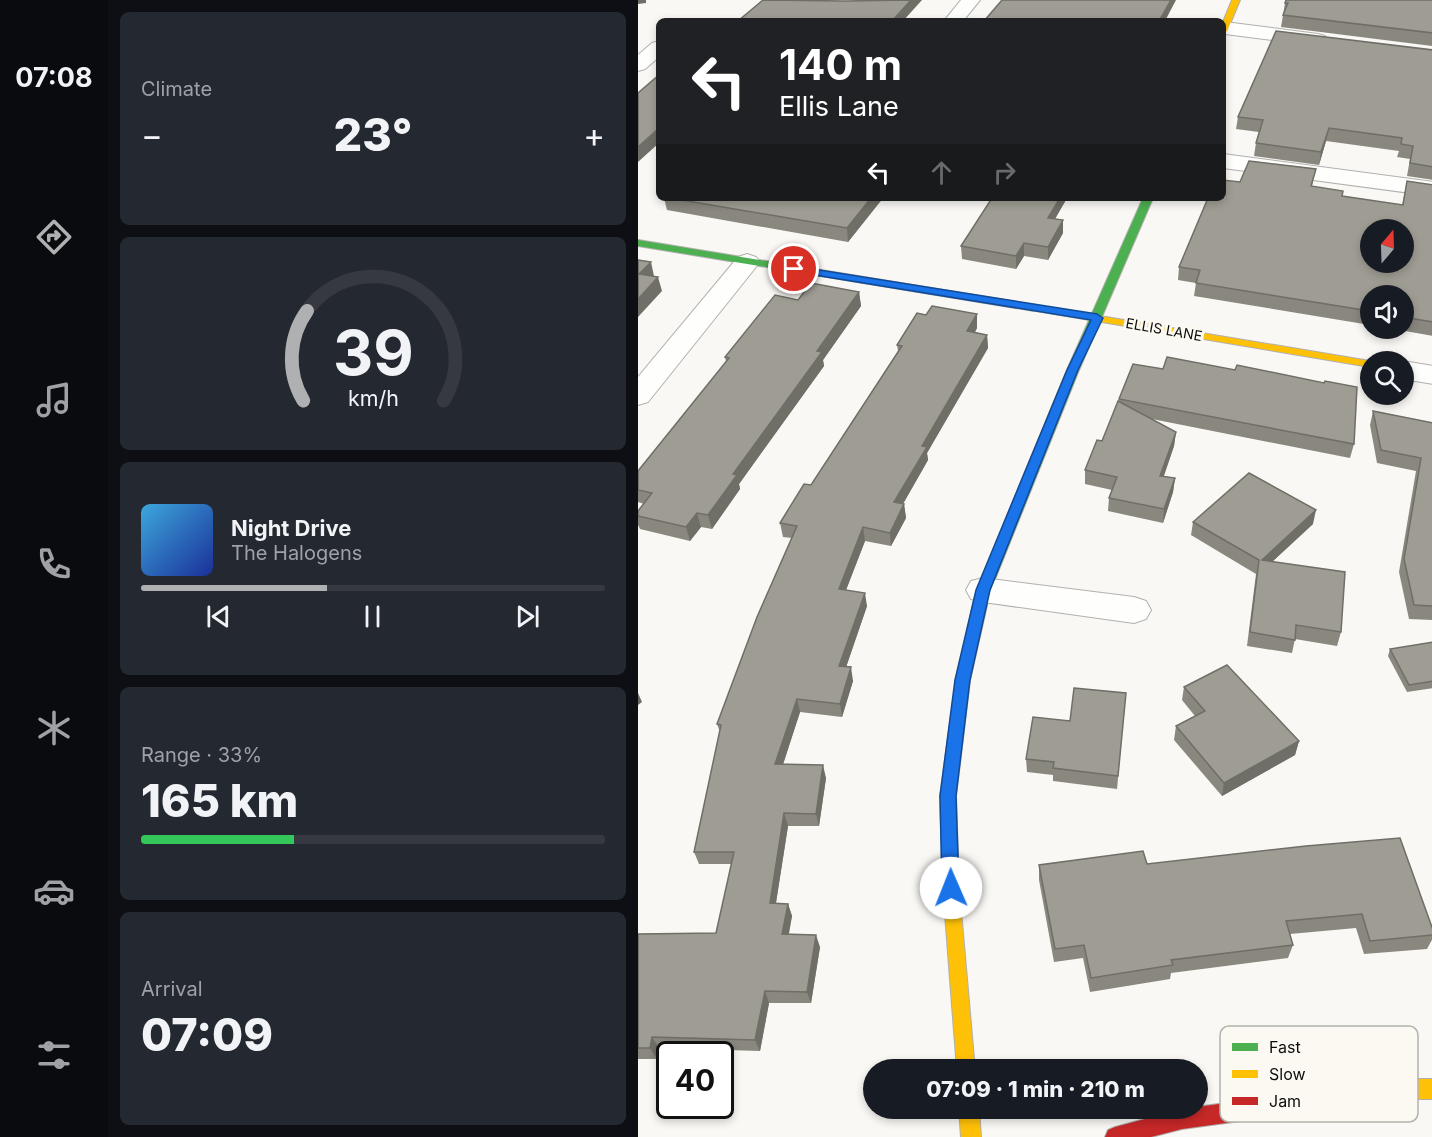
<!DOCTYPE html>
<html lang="en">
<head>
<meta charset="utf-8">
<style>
  body { margin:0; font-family:Inter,sans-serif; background:#242831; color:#f1f3f6; height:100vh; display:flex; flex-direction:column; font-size:22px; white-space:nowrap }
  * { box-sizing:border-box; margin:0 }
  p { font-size:20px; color:#9ea1a6 }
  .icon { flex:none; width:33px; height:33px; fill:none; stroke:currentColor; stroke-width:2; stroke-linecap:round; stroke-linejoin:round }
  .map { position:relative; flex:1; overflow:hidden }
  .side { display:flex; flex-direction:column; gap:12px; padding:12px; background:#0d0f14; width:530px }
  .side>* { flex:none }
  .hud { position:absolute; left:18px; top:18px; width:570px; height:183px; border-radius:9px; box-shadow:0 3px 9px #0003; background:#202124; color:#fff; overflow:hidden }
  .needle { width:39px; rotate:19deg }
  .tools { position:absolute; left:722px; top:219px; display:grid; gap:12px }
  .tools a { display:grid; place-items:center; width:54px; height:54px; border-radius:50%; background:#171b24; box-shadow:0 3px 9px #0003; font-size:30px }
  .speed { position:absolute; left:18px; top:1041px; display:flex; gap:12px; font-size:30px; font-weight:700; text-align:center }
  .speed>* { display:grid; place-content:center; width:78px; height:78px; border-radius:50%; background:#171b24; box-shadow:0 3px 9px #0003; line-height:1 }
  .speed .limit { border:3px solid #111; border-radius:9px; background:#fff; color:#111 }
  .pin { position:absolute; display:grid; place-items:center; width:51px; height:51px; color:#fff; margin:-26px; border:3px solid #fff; border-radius:50%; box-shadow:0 2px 6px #0007 }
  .me { position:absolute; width:66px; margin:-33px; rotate:359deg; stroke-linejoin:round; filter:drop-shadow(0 0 4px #0008) }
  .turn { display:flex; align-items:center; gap:21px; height:126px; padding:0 24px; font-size:27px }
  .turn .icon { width:78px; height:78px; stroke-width:2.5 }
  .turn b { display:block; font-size:42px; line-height:51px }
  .lanes { display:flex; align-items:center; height:57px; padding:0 24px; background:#0003; justify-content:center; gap:30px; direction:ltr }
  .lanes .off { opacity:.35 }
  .big { font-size:45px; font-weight:800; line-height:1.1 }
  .side .tile { flex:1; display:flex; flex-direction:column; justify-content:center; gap:9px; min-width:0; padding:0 21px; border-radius:9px; background:#242831 }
  .side .dial { align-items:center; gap:0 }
  .dial svg { height:156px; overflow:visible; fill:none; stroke:#363941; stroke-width:7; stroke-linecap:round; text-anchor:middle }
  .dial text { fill:#f1f3f6; stroke:none }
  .song { display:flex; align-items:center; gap:18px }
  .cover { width:72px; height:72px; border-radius:9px; background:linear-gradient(135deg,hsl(200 70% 55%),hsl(230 70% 35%)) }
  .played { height:6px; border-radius:3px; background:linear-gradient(90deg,#afb0b1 40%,#363941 40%) }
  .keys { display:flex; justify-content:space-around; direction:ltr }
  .heat { display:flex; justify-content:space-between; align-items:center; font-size:33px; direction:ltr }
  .charge { height:9px; border-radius:4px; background:linear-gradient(90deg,#34c759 33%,#363941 0) }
  .trip { position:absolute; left:225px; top:1059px; width:345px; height:60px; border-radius:30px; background:#171b24; box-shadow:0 3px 9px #0003; font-weight:800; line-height:60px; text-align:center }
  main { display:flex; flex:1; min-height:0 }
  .tab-bar { display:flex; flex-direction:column; width:108px; justify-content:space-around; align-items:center; background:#090b0e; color:#9ea1a6 }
  .tab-bar .icon { width:42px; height:42px }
  .tab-bar .active { color:#afb0b1 }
  .tab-bar b { font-size:27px; color:#f1f3f6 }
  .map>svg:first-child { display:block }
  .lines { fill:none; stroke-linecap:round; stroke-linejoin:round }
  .street-casing { stroke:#b1b0ae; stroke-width:2 }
  .fast-casing { stroke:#b1b0ae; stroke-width:2 }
  .slow-casing { stroke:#b1b0ae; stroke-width:2 }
  .jam-casing { stroke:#b1b0ae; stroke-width:2 }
  .street { fill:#fefefd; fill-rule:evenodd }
  .fast { fill:#4caf50; fill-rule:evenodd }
  .slow { fill:#ffc107; fill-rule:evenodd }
  .jam { fill:#c62828; fill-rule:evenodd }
  .wall { fill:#89877e }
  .shaded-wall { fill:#6f6e67 }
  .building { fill:#9f9d93; stroke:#6f6e67; stroke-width:1.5; fill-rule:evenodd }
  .route { fill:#1a73e8; stroke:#114b97; stroke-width:1.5 }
  .labels { text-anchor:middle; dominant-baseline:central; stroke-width:6; stroke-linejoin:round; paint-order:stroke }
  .far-street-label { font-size:14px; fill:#0c0c0a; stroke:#fbf9f2 }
  .key { fill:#fbf9f2; stroke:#b3b2ac; stroke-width:1.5 }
  .key-label { font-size:16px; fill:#0c0c0a }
</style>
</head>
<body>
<main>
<nav class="tab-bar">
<b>07:08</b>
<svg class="icon active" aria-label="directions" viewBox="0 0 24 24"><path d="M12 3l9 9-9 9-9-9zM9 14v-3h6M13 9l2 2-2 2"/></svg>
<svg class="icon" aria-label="music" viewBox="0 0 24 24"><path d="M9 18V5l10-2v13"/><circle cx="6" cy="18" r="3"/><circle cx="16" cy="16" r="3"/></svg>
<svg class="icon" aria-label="phone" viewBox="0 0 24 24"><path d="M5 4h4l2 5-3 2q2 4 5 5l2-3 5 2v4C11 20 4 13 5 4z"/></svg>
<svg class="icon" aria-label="climate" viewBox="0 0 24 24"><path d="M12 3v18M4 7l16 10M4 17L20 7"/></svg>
<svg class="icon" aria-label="car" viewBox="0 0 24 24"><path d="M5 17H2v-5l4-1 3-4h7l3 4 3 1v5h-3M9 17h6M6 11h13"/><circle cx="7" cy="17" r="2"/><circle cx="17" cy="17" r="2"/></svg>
<svg class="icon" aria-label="filters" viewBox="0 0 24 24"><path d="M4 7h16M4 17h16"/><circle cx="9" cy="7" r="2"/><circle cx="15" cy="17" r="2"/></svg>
</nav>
<section class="side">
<div class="tile"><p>Climate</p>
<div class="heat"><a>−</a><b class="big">23°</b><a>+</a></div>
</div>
<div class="tile dial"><svg viewBox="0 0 100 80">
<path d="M14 69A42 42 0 1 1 86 69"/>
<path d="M14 69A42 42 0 0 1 16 23" stroke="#afb0b1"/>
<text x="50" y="56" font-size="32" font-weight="700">39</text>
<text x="50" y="72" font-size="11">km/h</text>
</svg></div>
<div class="tile">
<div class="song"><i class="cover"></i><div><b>Night Drive</b><p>The Halogens</p></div></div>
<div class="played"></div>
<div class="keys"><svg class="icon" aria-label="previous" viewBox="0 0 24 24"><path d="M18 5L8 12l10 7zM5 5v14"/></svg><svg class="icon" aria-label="pause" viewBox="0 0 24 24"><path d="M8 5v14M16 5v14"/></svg><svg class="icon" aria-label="next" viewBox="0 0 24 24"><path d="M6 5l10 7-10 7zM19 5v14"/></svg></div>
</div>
<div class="tile"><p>Range · 33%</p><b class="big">165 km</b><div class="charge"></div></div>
<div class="tile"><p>Arrival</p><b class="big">07:09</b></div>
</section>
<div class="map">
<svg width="795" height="1137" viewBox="0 0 795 1137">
  <rect width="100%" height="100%" fill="#f9f8f4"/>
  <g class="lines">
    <!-- street casing -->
    <g class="street-casing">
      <g id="street">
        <polygon points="323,0 342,0 325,21 306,21"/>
        <polygon points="587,22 680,34 687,36 690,40 687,44 680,46 587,34 585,33 585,23"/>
        <polygon points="21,41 21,57 7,69 0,71 0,55 14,43"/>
        <polygon points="585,154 795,182 795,196 585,168"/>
        <polygon points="109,254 118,257 122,262 10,402 0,405 0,377 100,257"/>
        <polygon points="765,361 795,366 795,384 765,379"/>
        <polygon points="345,578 496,597 508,601 513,610 508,619 496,623 345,602 333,599 328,590 333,581"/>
      </g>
    </g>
    <!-- fast casing -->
    <g class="fast-casing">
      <g id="fast">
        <polygon points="505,198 515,198 441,370 352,592 350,596 340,596 338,592 429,370"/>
        <polygon points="0,240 396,305 401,308 396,311 0,246"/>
      </g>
    </g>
    <!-- slow casing -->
    <g class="slow-casing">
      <g id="slow">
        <polygon points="594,0 602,0 589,31 585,33 585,22"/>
        <polygon points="396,305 732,361 736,362 732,362 732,367 392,310 392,306"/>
        <polygon points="345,587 350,588 352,592 332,680 318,796 321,888 337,1070 319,1070 305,888 302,796 318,680 338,592 340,588"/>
        <polygon points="758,1079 795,1079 795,1099 758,1099 704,1107 697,1104 694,1097 697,1090 704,1087"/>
        <polygon points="321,1108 341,1108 343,1137 323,1137"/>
      </g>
    </g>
    <!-- jam casing -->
    <g class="jam-casing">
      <polygon id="jam" points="704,1087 711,1090 714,1097 711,1104 704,1107 544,1129 513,1137 467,1137 470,1130 477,1127 544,1109"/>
    </g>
    <!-- street -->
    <use href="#street" class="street"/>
    <!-- fast -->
    <use href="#fast" class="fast"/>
    <!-- slow -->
    <use href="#slow" class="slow"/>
    <!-- jam -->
    <use href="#jam" class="jam"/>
  </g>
  <!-- wall -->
  <g class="wall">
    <polygon points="795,0 795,46 643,27 647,3"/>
    <polygon points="795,50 795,180 769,176 772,159 759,157 761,151 688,141 681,165 616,156 618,143 621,132 598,129 600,117"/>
    <polygon points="769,181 795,185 795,336 750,328 765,328 765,296 732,296 732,325 556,296 558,283 540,280 541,267 602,182 675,182 674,186 704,196 764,205"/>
    <polygon points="26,198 245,198 210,242 29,210"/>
    <polygon points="354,198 429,198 417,219 425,220 425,233 410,260 386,256 378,269 324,259 323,246"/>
    <polygon points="221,292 223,306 185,360 186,366 101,484 102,489 74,529 63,527 52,541 2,529 0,525 0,511 6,504 0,502 0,471 88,362 87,357 160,300"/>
    <polygon points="339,314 339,328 337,332 349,335 350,348 289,453 290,460 265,504 266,504 268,518 253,546 227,541 208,590 229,606 208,667 215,681 204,717 162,712 145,764 188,778 181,826 150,826 138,903 150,904 154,916 151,934 182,947 173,1003 131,1003 122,1051 21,1048 19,1059 0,1059 0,934 78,933 94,864 61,864 56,852 82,732 79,724 154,538 145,537 142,523 173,485 260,351 259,345 288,315"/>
    <polygon points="481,399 716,444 712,458 514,419 538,432 536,446 526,476 537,478 535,492 525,523 470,511 471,498 474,490 447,484 447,470 464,441"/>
    <polygon points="735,411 795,423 795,620 771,619 761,572 778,471 739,463 732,425"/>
    <polygon points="555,522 675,524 635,561 703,632 699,646 657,639 654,653 609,646 618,574 553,535"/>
    <polygon points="795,642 795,688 769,692 750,656 752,649"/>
    <polygon points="546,687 661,741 657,755 584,796 536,740 538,726 557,716 544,700"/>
    <polygon points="488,693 479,789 415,781 415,775 389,772 388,759"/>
    <polygon points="509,864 795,930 795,938 789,949 726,954 718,928 652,934 655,945 650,958 533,973 532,979 452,992 445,958 416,962 401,880 401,865"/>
  </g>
  <!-- shaded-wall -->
  <g class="shaded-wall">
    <polygon points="0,0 8,0 8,3 0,4"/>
    <polygon points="273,0 284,0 265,21 254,21"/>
    <polygon points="533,0 538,0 527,21 521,21"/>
    <polygon points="21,128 21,143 0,162 0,147"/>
    <polygon points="691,128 688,141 681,165 683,152"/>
    <polygon points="233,198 245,198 210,242 209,228"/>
    <polygon points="422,198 429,198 410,231 410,218"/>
    <polygon points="425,220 425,233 410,260 410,247"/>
    <polygon points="386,243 386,256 378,269 378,256"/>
    <polygon points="13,262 16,276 5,287 1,274"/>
    <polygon points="20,277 24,291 0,317 0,299"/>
    <polygon points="221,292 223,306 185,360 186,366 101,484 102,489 74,529 70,515 95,474 179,351"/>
    <polygon points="339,314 339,328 330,345 329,331"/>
    <polygon points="349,335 350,348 289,453 290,460 258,516 256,502 284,446"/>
    <polygon points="538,432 536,446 521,489 522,476"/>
    <polygon points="537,478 535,492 525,523 526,509"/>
    <polygon points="266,504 268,518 253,546 252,533"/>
    <polygon points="678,510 675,524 622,573 624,560"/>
    <polygon points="59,513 63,527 52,541 48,527"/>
    <polygon points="225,527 227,541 203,603 201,589"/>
    <polygon points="227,593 229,606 204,679 201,666"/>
    <polygon points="213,667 215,681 204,717 202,704"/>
    <polygon points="0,693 4,702 0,705"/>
    <polygon points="159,699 162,712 141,777 137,764"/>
    <polygon points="661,741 657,755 584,796 586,783"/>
    <polygon points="185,765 188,778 181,826 178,814"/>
    <polygon points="146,813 150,826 136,915 132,903"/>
    <polygon points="150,904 154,916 148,946 144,934"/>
    <polygon points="178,935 182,947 173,1003 169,992"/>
    <polygon points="127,991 131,1003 122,1051 117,1040"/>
    <polygon points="14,1037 21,1048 19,1059 12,1048"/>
  </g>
  <!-- building -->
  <g class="building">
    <polygon points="125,0 207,1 273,0 254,21 100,21"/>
    <polygon points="364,0 533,0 521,21 346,21"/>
    <polygon points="648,0 795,0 795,33 645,15 650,3 647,3"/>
    <polygon points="638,31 795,50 795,167 772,163 775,146 763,144 764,138 691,128 683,152 618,143 625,120 600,117"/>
    <polygon points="21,75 21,128 0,147 0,93"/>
    <path d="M611 161 678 169 673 186 705 191 704 196 765 205 769 181 795 185V322L765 317V296H732V311L558 283 562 270 541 267 570 198H585V180L602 182ZM732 230H765V262H732Z"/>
    <polygon points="32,198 233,198 209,228"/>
    <polygon points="354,198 422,198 410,218 425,220 410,247 386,243 378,256 323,246"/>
    <polygon points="0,260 13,262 1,274 20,277 0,299"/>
    <polygon points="173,283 221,292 179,351 184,352 95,474 99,475 70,515 59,513 48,527 0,516 0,511 14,493 0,490 0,471 91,358 87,357 137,295 160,300"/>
    <polygon points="294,306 339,314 329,331 349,335 284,446 289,447 256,502 266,504 252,533 225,527 201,589 227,593 201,666 213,667 202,704 159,699 137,764 185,765 178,814 146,813 132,903 150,904 144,934 178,935 169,992 127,991 117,1040 14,1037 12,1048 0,1048 0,934 78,933 96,852 56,852 83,725 79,724 119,617 159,526 142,523 166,484 173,485 264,346 259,345 279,313 288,315"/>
    <polygon points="529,357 597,370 599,365 686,383 687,381 719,387 716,444 481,399 495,364 525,369"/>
    <polygon points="480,401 538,432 522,476 537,478 526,509 471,498 479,477 447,470 459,440 464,441"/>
    <polygon points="735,411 795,423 795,606 776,605 766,559 783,458 743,450"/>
    <polygon points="611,473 678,510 624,560 707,572 703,632 658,625 657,640 612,632 621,560 555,522"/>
    <polygon points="795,642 795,681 771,685 752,649"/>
    <polygon points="589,665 661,741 586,783 538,726 567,711 546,687"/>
    <polygon points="436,688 488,693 480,776 415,768 416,762 388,759 395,717 432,721"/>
    <polygon points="762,838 795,930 795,935 732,941 724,914 648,921 655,945 533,960 535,965 453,978 446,945 417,949 401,865 505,851 509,864 668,846"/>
  </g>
  <!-- route -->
  <polygon class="route" points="156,266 459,314 465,318 440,370 352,590 332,680 318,796 321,888 319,894 313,896 307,894 304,888 302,796 317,680 338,590 429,370 453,320 152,271 152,267"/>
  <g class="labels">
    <!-- far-street labels -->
    <g class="far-street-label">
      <text transform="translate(526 329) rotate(10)">ELLIS LANE</text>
    </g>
  </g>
  <!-- legend -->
  <rect x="582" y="1026" width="198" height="96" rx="9" class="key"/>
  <rect x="594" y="1043" width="26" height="8" fill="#4caf50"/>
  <rect x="594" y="1070" width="26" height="8" fill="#ffc107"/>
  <rect x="594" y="1097" width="26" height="8" fill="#c62828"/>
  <g class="key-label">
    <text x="631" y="1053">Fast</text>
    <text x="631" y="1080">Slow</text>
    <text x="631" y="1107">Jam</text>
  </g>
</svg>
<div class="tools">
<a><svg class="needle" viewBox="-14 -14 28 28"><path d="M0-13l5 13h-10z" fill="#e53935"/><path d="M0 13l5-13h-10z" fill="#9ea1a6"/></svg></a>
<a><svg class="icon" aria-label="sound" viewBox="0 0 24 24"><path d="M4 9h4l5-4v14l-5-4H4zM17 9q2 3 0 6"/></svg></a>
<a><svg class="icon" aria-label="search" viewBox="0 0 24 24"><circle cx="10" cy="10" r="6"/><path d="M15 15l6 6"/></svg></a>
</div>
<div class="speed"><div class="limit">40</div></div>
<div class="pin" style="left:156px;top:269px;background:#d93025"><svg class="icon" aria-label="arrive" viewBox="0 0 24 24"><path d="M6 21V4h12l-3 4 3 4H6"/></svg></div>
<svg class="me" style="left:313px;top:888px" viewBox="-20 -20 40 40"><circle r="19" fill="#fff"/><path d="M0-13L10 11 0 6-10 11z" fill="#1a73e8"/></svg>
<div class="trip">07:09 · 1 min · 210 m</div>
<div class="hud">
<div class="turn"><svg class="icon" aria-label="left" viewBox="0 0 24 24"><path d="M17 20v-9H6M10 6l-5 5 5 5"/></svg><div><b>140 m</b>Ellis Lane</div></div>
<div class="lanes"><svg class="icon" aria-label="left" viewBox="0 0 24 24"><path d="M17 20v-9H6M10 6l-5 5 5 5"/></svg><svg class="icon off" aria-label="ahead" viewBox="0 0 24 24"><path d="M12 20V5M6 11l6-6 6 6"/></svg><svg class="icon off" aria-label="right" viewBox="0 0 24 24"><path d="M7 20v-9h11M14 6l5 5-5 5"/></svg></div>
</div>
</div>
</main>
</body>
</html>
